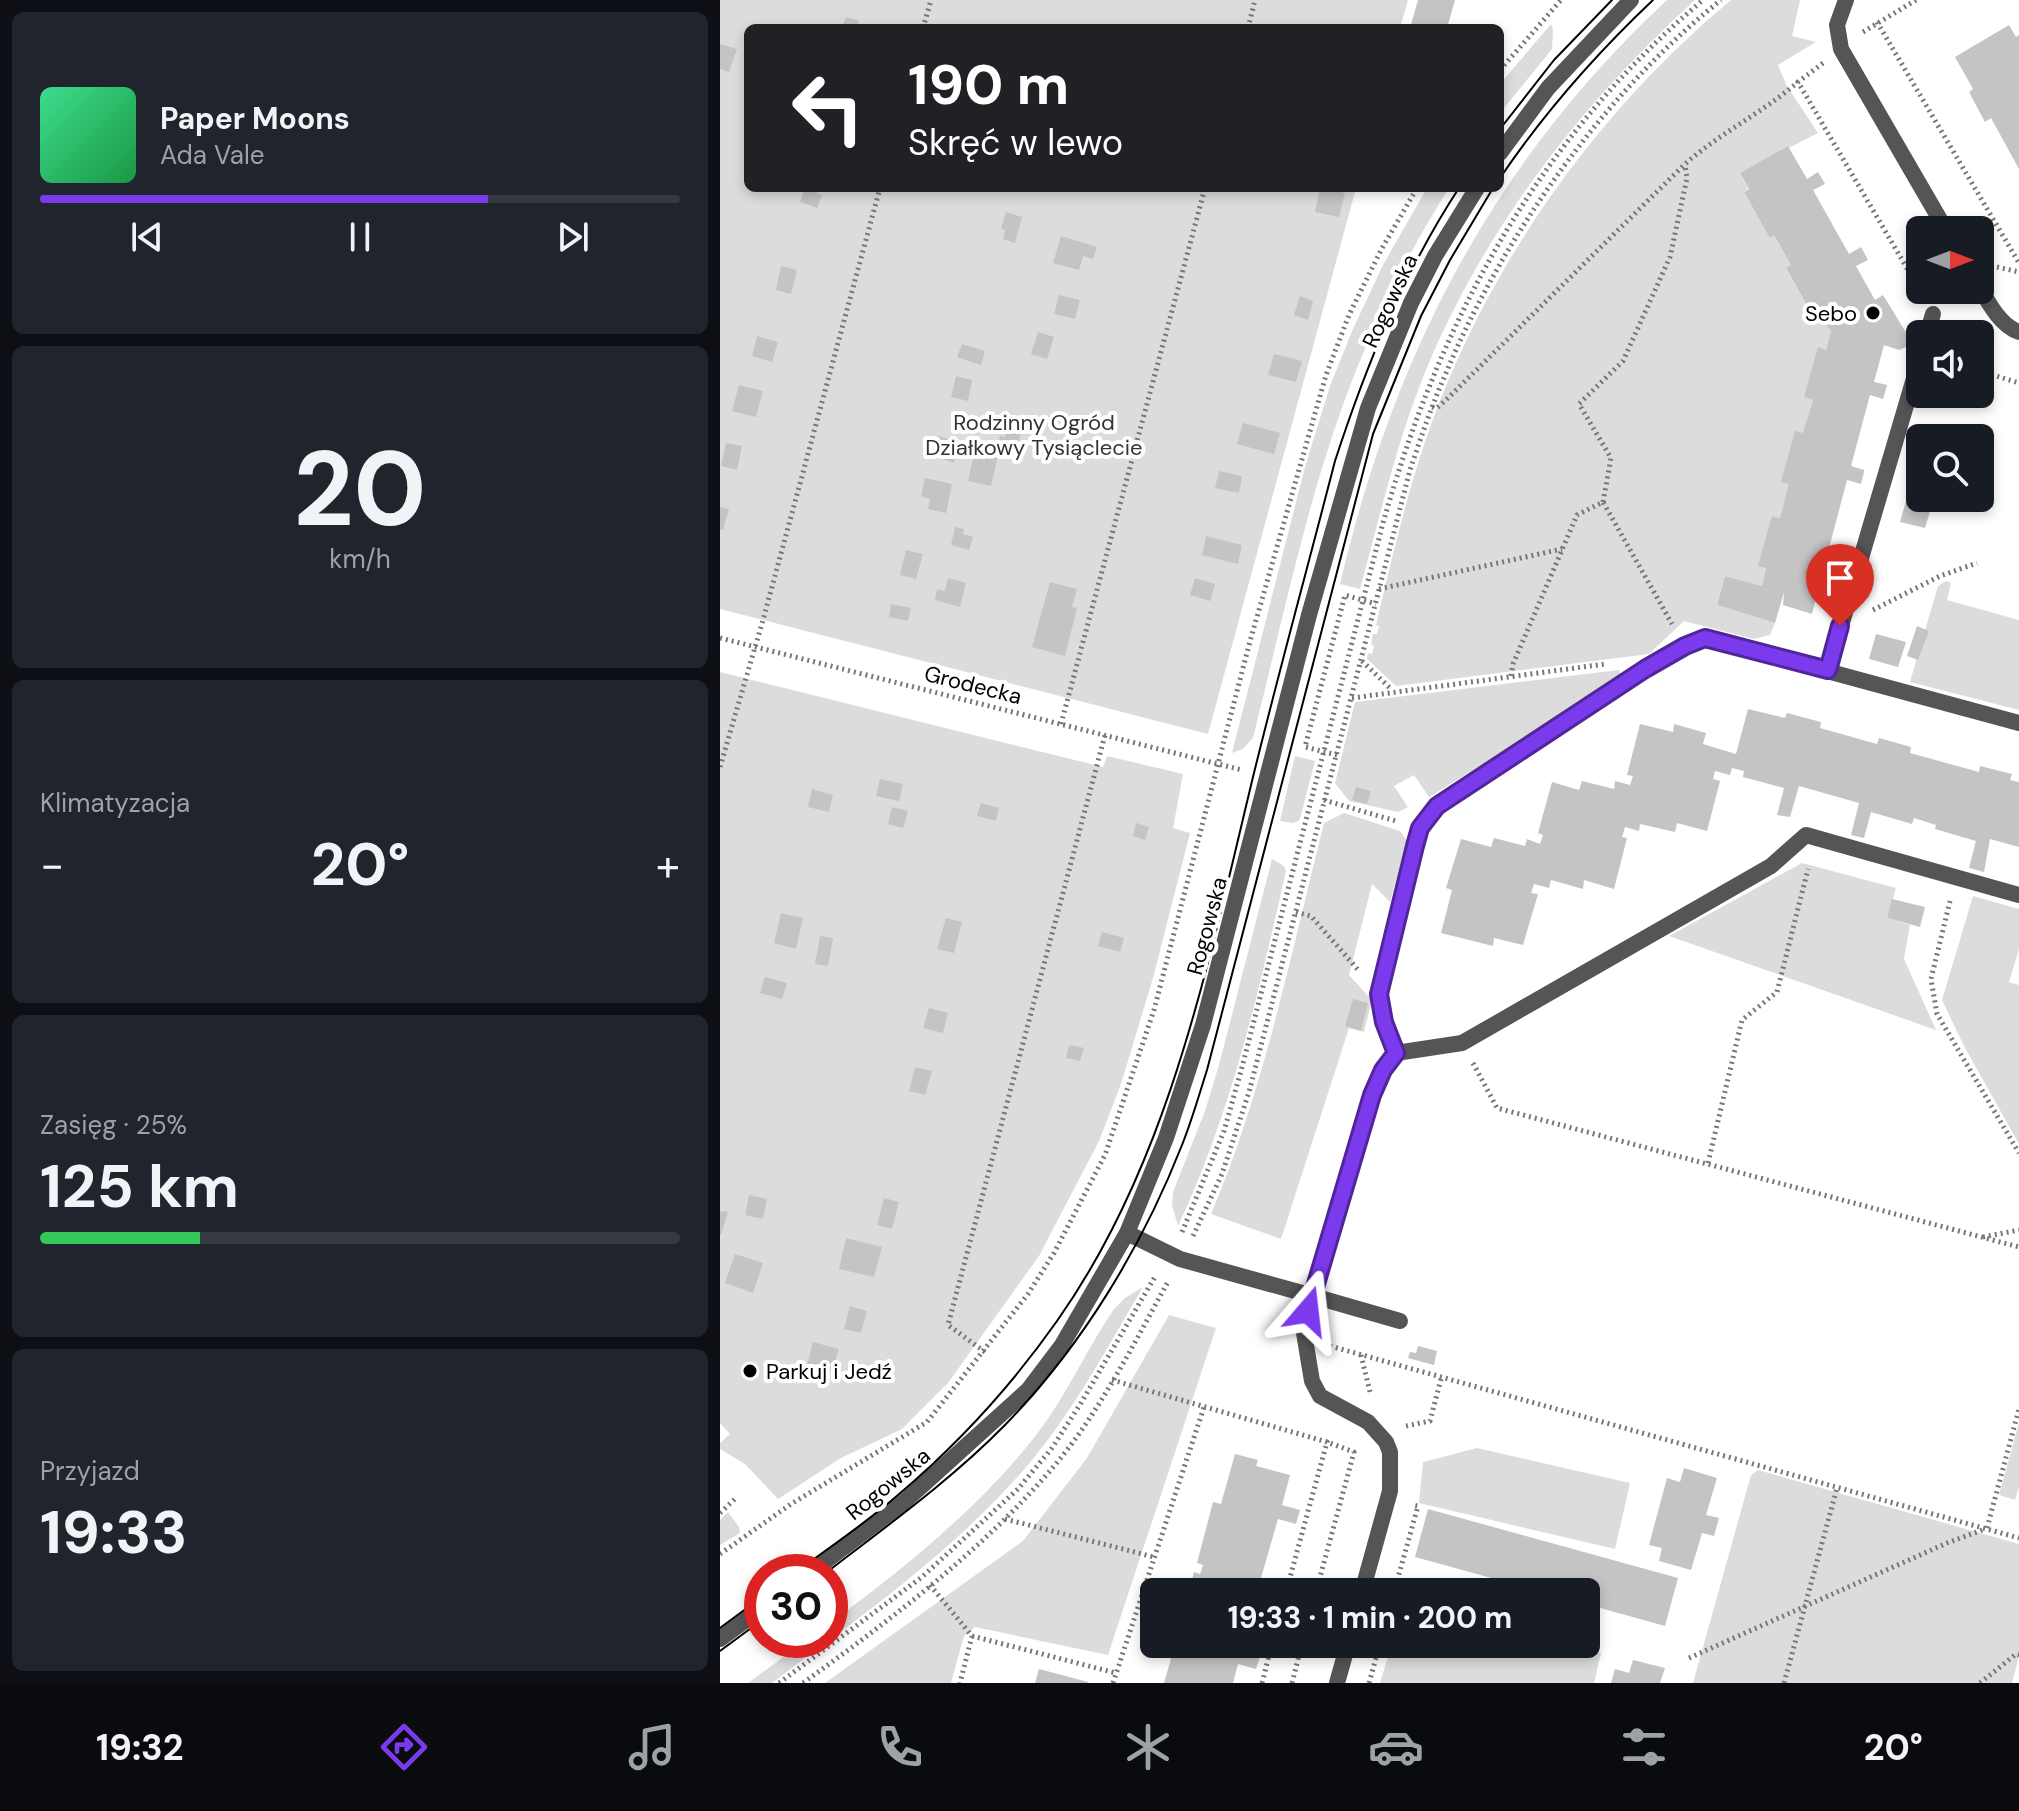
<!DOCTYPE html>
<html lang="pl">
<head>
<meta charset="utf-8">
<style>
  body { margin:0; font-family:"DM Sans",sans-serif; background:#20242c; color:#f1f3f6; height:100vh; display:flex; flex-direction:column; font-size:30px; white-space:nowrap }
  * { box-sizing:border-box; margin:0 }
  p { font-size:26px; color:#9ea1a6 }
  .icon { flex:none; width:44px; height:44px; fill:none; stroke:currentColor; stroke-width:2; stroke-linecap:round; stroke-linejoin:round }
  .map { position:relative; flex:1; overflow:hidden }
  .sheet { display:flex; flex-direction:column; gap:12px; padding:12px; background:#0d0f14; width:720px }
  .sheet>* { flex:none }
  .hud { position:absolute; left:24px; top:24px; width:760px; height:168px; border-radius:12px; box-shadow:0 4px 12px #0003; background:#202124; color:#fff; overflow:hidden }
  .needle { width:52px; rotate:90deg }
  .fabs { position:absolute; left:1186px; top:216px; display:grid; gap:16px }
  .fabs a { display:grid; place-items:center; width:88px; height:88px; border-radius:12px; background:#171b24; box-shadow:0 4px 12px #0003; font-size:40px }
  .speed { position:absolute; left:24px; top:1554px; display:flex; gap:16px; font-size:40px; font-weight:700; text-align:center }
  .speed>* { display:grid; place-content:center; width:104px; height:104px; border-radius:50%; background:#171b24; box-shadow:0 4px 12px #0003; line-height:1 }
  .speed .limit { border:12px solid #d22; background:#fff; color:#111 }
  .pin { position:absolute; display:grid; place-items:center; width:68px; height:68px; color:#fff; margin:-82px -34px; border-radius:50% 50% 50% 0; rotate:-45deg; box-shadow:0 0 8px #0007 }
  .pin .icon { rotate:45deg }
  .me { position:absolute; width:88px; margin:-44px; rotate:17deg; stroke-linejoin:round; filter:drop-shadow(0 0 6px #0008) }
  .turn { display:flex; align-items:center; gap:28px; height:168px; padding:0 32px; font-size:36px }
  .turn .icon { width:104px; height:104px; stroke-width:2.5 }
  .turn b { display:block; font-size:56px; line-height:68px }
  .big { font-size:60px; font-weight:700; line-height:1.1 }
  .sheet .tile { flex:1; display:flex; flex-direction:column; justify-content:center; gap:12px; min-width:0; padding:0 28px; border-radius:12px; background:#20242c }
  .sheet .dial { align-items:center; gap:0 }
  .dial b { font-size:104px; line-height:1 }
  .song { display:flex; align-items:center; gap:24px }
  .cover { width:96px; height:96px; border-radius:12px; background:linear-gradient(135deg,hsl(150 70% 55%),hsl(140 70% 35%)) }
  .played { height:8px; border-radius:4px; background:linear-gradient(90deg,#7c3aed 70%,#363941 70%) }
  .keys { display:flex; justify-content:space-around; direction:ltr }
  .heat { display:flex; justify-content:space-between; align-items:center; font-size:44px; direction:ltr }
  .charge { height:12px; border-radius:6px; background:linear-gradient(90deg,#34c759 25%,#363941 0) }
  .trip { position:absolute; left:420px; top:1578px; width:460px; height:80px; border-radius:12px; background:#171b24; box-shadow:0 4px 12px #0003; font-weight:700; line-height:80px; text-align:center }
  .tab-bar { display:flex; height:128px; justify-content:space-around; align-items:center; background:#090b0e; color:#9ea1a6 }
  .tab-bar .icon { width:56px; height:56px }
  .tab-bar .active { color:#7c3aed }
  .tab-bar b { font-size:36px; color:#f1f3f6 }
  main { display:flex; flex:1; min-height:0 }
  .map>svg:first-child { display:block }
  .green { fill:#dcdcdc }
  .building { fill:#c4c4c4 }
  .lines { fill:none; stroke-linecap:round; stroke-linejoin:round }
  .path { stroke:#777; stroke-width:5; stroke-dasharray:2 4; stroke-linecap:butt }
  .service { stroke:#555; stroke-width:16 }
  .minor { stroke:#555; stroke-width:16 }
  .tertiary { stroke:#555; stroke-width:16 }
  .tram { stroke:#000; stroke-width:2 }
  .route-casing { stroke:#51269a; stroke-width:20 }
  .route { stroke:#7c3aed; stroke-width:14 }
  .poi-dot { fill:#000; stroke:#fff; stroke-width:3 }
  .labels { text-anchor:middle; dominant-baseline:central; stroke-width:8; stroke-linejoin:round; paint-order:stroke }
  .street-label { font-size:22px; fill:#000; stroke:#fff }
  .poi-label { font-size:22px; fill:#000; stroke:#fff; text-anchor:end }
  .park-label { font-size:22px; fill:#333; stroke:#fff }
</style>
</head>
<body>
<main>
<section class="sheet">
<div class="tile">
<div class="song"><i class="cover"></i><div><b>Paper Moons</b><p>Ada Vale</p></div></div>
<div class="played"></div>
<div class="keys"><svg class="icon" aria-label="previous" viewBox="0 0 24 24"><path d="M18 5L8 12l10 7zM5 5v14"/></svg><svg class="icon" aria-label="pause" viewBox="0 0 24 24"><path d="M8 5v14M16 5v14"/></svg><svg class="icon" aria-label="next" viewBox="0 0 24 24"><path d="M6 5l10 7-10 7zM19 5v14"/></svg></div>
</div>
<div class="tile dial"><b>20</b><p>km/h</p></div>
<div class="tile"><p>Klimatyzacja</p>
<div class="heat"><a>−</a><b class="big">20°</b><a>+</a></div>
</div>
<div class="tile"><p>Zasięg · 25%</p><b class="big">125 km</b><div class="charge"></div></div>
<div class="tile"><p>Przyjazd</p><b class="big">19:33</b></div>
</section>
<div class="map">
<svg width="1299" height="1683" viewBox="0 0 1299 1683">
  <rect width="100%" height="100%" fill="#fff"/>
  <!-- green -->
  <g class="green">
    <polygon points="0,0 688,0 680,28 28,28 28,188 636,188 488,734 0,609"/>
    <path d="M947 0H975C864 101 771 220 711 358 679 432 661 512 640 589L620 584C674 354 773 162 947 0Z"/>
    <path d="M1011 0H1080L1072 36 1096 42 1058 65 1067 86 1098 133 1020 173 1028 188 1024 192 1050 237 1054 235 1071 265 1066 269 1091 313 1097 311 1111 331 1106 350 1099 348 1085 397 1093 400 1060 518 1052 516 1046 568 1042 586 1005 576 997 605 1055 623 1050 635 1034 639 964 621 929 654 676 686 647 659 648 653 652 654 654 646 651 644 653 634H657L659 626 656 625C674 549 692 471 721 398 783 244 884 106 1011 0Z"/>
    <polygon points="831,24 833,29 832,49 780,113 780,84"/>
    <path d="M707 188H729C695 242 666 297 642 356 591 478 565 611 533 738L523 749 512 753 585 467 610 386 632 331 663 265Z"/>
    <polygon points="1226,581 1231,583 1227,600 1299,620 1299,710 1190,682 1218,586"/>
    <polygon points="899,670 903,678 709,797 694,775 674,786 688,807 678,812 629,801 615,783 635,702"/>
    <polygon points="0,672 383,767 387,756 463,774 453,828 470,833 433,978 401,1084 379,1141 319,1256 228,1383 182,1429 121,1458 58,1499 25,1464 0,1449 0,1443 10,1434 0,1423"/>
    <polygon points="575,756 595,761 581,815 579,821 572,823 560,821"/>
    <path d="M624 813 680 831 687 841 670 902 652 884 629 975 652 1000 644 1032 629 1028 561 1239 491 1214C544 1089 571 954 604 823Z"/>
    <path d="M552 859 564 866 566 871C539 991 511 1114 458 1226L452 1205 453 1192 485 1111 499 1065Z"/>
    <polygon points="1082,863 1176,888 1167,918 1190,925 1184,959 1216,1030 949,936"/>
    <polygon points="1253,896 1299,909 1299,949 1289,982 1299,985 1299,1144 1244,1046 1222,1000"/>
    <path d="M423 1287C387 1348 353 1412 307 1466 251 1532 179 1588 110 1640V1623C184 1569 260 1507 317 1434 347 1395 366 1350 394 1309L405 1298Z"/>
    <polygon points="449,1315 496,1328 388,1655 255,1627 244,1636 231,1683 105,1683 303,1541 367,1458"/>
    <polygon points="1299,1423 1299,1487 1295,1500 1279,1495"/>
    <polygon points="757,1448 910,1483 895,1549 699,1503 703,1462"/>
    <polygon points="1038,1470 1299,1544 1299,1656 1292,1683 973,1683 1031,1475"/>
    <polygon points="8,1512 19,1527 20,1533 0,1545 0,1520"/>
    <polygon points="87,1640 109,1640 52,1683 28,1683"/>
    <polygon points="672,1644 850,1644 881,1653 874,1683 660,1683"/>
  </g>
  <!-- building -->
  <g class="building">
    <polygon points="698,0 735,0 727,28 690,28"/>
    <polygon points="126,17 139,21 137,28 122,28"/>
    <polygon points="1289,25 1296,37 1299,35 1299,169 1271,118 1265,122 1249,92 1253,89 1235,57"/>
    <polygon points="0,44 17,49 9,72 0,69"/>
    <polygon points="1068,146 1087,179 1098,172 1105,184 1093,190 1129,254 1141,247 1148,260 1136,266 1155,300 1163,295 1193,344 1179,350 1164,345 1154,382 1167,385 1163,399 1150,395 1131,466 1144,470 1144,472 1141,484 1127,480 1108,552 1121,555 1115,583 1101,579 1092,614 1063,605 1064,592 1055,623 997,605 1005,576 1042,586 1046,568 1038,566 1052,516 1060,518 1069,484 1061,482 1075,431 1083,433 1093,400 1084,397 1098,347 1106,350 1111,331 1097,311 1091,313 1066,268 1071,265 1054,235 1050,238 1024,192 1029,189 1020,173"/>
    <polygon points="85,188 102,195 97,208 80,202"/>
    <polygon points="600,188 625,193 619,217 595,212"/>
    <polygon points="286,212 302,217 295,243 283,239 285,230 281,229"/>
    <polygon points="341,236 377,247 373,259 363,256 359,270 333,263"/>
    <polygon points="61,266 77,270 71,294 56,290"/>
    <polygon points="339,295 360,300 355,319 334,314"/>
    <polygon points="580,296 593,301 588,320 574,315"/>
    <polygon points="318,332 334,337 327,359 311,354"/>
    <polygon points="37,336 58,342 52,362 32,356"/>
    <polygon points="242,344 265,351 261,365 237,357"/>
    <polygon points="554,354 582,361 576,382 548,375"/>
    <polygon points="236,376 252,380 248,401 231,397"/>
    <polygon points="19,385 43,391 36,417 12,411"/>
    <polygon points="523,423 560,433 554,454 517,444"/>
    <polygon points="287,429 301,433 297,449 278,445 280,436 285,437"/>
    <polygon points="219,436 240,443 234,463 213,456"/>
    <polygon points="6,443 22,446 17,470 1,466"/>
    <polygon points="256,446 279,451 271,486 248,481"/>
    <polygon points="499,471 522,476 519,493 495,488"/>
    <polygon points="205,478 232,484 226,513 208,509 210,499 201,496"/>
    <polygon points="1186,501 1211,508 1205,528 1180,522"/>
    <polygon points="0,507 9,509 3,530 0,529"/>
    <polygon points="235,527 244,529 243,534 253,537 249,550 231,545"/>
    <polygon points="486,536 522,545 518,564 482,555"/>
    <polygon points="186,550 203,554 196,579 180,575"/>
    <polygon points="228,578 246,583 240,607 215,600 217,589 225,591"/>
    <polygon points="475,578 495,584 490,601 470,595"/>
    <polygon points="330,582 357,589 352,607 357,608 345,656 312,647"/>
    <polygon points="171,604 191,608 188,621 169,617"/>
    <polygon points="1197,626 1209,631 1198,660 1187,656"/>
    <polygon points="1156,634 1186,642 1178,667 1149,659"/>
    <polygon points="1028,709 1065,718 1067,713 1101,722 1100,728 1157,744 1159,738 1191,747 1190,753 1259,772 1260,766 1292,774 1290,780 1299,782 1299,847 1270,839 1264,872 1249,868 1256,841 1215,829 1216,825 1194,818 1192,824 1151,812 1144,838 1131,835 1139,803 1079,786 1070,817 1057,815 1064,788 1023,777 1024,771 1012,768 1010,775 995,771 993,779 1000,781 987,831 957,823 955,832 920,824 919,831 905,827 902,837 907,838 894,889 864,880 863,889 831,880 829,888 814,884 811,893 818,894 803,945 774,938 773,946 721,933 732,890 726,888 741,839 771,847 774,838 805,846 807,839 820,844 823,835 818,833 832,782 859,790 862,781 894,789 895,781 910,785 913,776 907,775 920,724 953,732 954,724 986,733 983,744 1016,754"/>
    <polygon points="160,779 183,784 179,801 156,796"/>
    <polygon points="636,787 651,791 647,804 632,800"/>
    <polygon points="92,789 113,795 109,812 88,807"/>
    <polygon points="261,803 279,808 276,821 257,816"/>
    <polygon points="172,807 188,811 183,828 168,824"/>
    <polygon points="416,823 429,827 425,840 413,836"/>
    <polygon points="1172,899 1205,907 1200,927 1167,918"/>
    <polygon points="61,913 83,918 76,949 54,943"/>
    <polygon points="226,918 242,922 234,953 217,949"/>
    <polygon points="382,932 404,938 400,952 378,946"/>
    <polygon points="100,936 113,938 108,966 95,964"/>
    <polygon points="45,977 67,983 62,999 40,993"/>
    <polygon points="633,999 648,1003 641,1031 625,1026"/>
    <polygon points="209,1008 228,1013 223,1033 203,1028"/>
    <polygon points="349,1045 364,1048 360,1061 346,1058"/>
    <polygon points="195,1067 212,1071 205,1095 189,1091"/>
    <polygon points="29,1195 47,1199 43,1219 25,1215"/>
    <polygon points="164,1198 179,1202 172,1229 157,1225"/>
    <polygon points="0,1211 8,1212 1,1235 0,1235"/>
    <polygon points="126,1238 162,1247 154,1277 119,1269"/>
    <polygon points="15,1254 43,1263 33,1293 5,1283"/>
    <polygon points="130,1306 147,1311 141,1333 124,1329"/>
    <polygon points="93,1342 119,1349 112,1371 87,1365"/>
    <polygon points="698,1346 717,1351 714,1365 688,1358 690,1352 696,1353"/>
    <polygon points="515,1454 538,1460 536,1466 570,1475 562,1505 580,1510 576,1524 558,1519 541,1578 560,1583 557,1592 469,1592 474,1572 480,1574 483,1565 477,1563 493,1502 501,1504"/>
    <polygon points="964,1468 997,1478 986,1515 999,1518 994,1536 982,1533 971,1570 939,1561 942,1548 929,1545 947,1478 960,1482"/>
    <polygon points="708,1509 958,1578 945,1626 866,1604 866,1592 822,1592 695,1557"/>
    <polygon points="461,1644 523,1644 521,1652 540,1657 536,1669 518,1664 513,1683 444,1683 455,1645 460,1646"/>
    <polygon points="913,1660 945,1668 940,1683 891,1683 895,1669 909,1673"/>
    <polygon points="319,1669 368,1682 368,1683 315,1683"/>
  </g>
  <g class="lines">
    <!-- path -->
    <g class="path">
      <polyline points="1157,22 1299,263"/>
      <polyline points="203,28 211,0"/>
      <polyline points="528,28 535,0"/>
      <polyline points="1143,32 1196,0"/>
      <polyline points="1103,63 1078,82 1202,294"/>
      <polyline points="780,70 841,0"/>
      <polyline points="1277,267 1299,272"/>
      <polyline points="1260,371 1299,383"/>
      <path d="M712 407 717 408 728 398 965 164C1000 133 1042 113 1078 82"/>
      <polyline points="1189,482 1200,485"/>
      <polyline points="1248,498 1274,505"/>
      <polyline points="883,502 891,458 859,404 903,361 950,257 967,178 965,165"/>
      <polyline points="659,589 842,549"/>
      <polyline points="1153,610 1220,576 1257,563"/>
      <polyline points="0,638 522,770"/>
      <polyline points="642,661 672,690"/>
      <polyline points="791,676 793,664 857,515 883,502 952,624"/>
      <polyline points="632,698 885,664"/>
      <polyline points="341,724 485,188"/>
      <polyline points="617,755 585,747 625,595 656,604"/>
      <polyline points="0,767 43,620 160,188"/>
      <polyline points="604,800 676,821"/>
      <polyline points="1230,901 1211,979 1217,1014 1299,1153"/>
      <polyline points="576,912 591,916 640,972"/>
      <polyline points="753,1063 777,1108 1299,1247"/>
      <polyline points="988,1163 1022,1020 1057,992 1088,869"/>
      <path d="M462 1232 504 1131 521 1071 663 523C721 318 818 139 983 0"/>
      <path d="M473 1236 502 1174 529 1092 690 470C701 437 712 405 726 373 783 236 885 92 1001 0"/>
      <polyline points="1263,1237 1299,1230"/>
      <polyline points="610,1346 1299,1538"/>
      <polyline points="265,1352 228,1325 385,735"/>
      <polyline points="641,1355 650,1392"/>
      <polyline points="392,1380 607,1442 566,1592"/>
      <polyline points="686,1426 710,1421 721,1379"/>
      <polyline points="0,1513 17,1497"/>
      <polyline points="285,1519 434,1557"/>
      <polyline points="1267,1528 1299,1409"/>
      <polyline points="0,1554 71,1504 207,1422 308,1294 334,1253 385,1155 434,1010 529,645 606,375 629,315 661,250 697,188"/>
      <polyline points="210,1585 252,1636 240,1683"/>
      <polyline points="596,1592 634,1452 607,1442"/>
      <polyline points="674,1592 698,1506 693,1505"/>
      <polyline points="252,1636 396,1673"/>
      <polyline points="969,1658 1227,1543 1265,1529"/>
      <polyline points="59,1683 202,1577 298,1489 332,1448 361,1403 436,1275"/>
      <path d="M83 1683C170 1620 258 1554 329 1472 378 1416 413 1345 449 1280"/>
      <polyline points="393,1683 484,1407"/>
      <polyline points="542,1683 552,1644"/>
      <polyline points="572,1683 582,1644"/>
      <polyline points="649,1683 660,1644"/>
      <polyline points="1064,1683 1117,1488"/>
      <polyline points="1260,1683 1296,1654 1299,1655"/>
    </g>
    <!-- service -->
    <g class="service">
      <polyline points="1207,334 1213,314"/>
      <polyline points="1108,670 1200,358"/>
      <polyline points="1299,723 985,638 965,646 925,669 717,806 700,828 695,846 659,994 664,1022 676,1053 742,1043 1051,866 1086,835 1299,895"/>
      <polyline points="593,1296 680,1321"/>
    </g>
    <!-- minor -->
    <g class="minor">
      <polyline points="1126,0 1117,25 1121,49 1226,230"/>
      <path d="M1260 288C1269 304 1281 326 1299 332"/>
      <polyline points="407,1233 460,1259 593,1296"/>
      <polyline points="642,1592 670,1491 670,1452 666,1442 648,1422 600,1396 592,1381 583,1327 652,1095 663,1070 676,1053"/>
      <polyline points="617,1683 628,1644"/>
    </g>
    <!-- tertiary -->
    <g class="tertiary">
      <polyline points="780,153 828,88 911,0"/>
      <polyline points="91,1572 184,1502 308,1390 342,1345 407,1233 446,1138 483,1025 589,615 648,408 691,303 715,256 757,188"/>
      <polyline points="0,1639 42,1608"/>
    </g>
    <!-- tram -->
    <g class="tram">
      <polyline points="780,129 834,60 892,0"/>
      <path d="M780 178C824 113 876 54 933 0"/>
      <path d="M76 1572C110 1547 146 1523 178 1495 238 1444 292 1385 337 1321 450 1161 488 963 533 777 559 671 588 566 615 461 646 366 684 272 739 188"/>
      <path d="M107 1572C168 1525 231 1480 285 1425 362 1346 422 1247 462 1145 472 1120 479 1095 487 1070L653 434 701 316 730 260 773 188"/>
      <polyline points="0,1628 42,1597"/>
      <polyline points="0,1651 42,1620"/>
    </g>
  </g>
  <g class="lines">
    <!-- route casing -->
    <g class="route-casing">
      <polyline id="route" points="588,1311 652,1095 663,1070 676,1053 664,1022 659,994 695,846 700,828 717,806 925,669 965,646 985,638 1108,670 1120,626"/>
    </g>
    <!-- route -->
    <use href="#route" class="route"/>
  </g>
  <!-- markers -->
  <g class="poi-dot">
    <circle cx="1153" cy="313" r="8"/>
    <circle cx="30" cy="1371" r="8"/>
  </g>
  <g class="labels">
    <!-- street labels -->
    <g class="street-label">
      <text transform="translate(670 301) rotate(-65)">Rogowska</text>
      <text transform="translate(253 685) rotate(14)">Grodecka</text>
      <text transform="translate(487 926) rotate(-75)">Rogowska</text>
      <text transform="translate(168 1484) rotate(-39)">Rogowska</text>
    </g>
    <!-- poi labels -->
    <g class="poi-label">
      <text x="1137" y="313">Sebo</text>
      <text x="46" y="1371" text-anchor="start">Parkuj i Jedź</text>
    </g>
    <!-- park labels -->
    <g class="park-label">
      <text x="314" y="422">Rodzinny Ogród<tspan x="314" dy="25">Działkowy Tysiąclecie</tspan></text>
    </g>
  </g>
</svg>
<div class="fabs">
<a><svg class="needle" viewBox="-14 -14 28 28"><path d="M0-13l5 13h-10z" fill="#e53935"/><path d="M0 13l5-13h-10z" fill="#9ea1a6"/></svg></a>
<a><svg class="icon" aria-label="sound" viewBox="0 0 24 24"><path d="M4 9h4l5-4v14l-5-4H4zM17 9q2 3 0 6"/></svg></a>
<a><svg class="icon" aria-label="search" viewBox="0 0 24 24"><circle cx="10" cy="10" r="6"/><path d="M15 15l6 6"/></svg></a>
</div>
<div class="speed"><div class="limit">30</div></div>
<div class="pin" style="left:1120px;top:626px;background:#d93025"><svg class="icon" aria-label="arrive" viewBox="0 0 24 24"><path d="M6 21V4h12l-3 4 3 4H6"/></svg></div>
<svg class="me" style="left:588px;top:1311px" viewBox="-20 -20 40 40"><path d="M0-17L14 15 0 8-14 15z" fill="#7c3aed" stroke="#fff" stroke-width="4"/></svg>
<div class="trip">19:33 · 1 min · 200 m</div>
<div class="hud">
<div class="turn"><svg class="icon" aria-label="left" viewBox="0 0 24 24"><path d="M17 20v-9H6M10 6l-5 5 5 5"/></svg><div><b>190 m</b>Skręć w lewo</div></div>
</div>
</div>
</main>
<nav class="tab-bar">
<b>19:32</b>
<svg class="icon active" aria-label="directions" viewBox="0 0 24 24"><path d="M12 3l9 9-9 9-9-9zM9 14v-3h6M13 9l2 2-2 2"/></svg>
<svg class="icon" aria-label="music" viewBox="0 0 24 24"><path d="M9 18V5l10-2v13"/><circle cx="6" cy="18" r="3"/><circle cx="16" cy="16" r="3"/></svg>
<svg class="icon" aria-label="phone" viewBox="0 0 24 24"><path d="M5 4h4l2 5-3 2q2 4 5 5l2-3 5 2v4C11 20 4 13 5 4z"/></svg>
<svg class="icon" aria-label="climate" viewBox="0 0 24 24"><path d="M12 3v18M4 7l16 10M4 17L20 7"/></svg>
<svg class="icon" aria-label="car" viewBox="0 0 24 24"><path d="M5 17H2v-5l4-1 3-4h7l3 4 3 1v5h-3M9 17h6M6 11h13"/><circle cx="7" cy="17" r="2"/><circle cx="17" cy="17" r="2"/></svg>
<svg class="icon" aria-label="filters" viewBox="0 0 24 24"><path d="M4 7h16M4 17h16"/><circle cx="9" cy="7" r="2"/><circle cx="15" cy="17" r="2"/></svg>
<b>20°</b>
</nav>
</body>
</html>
